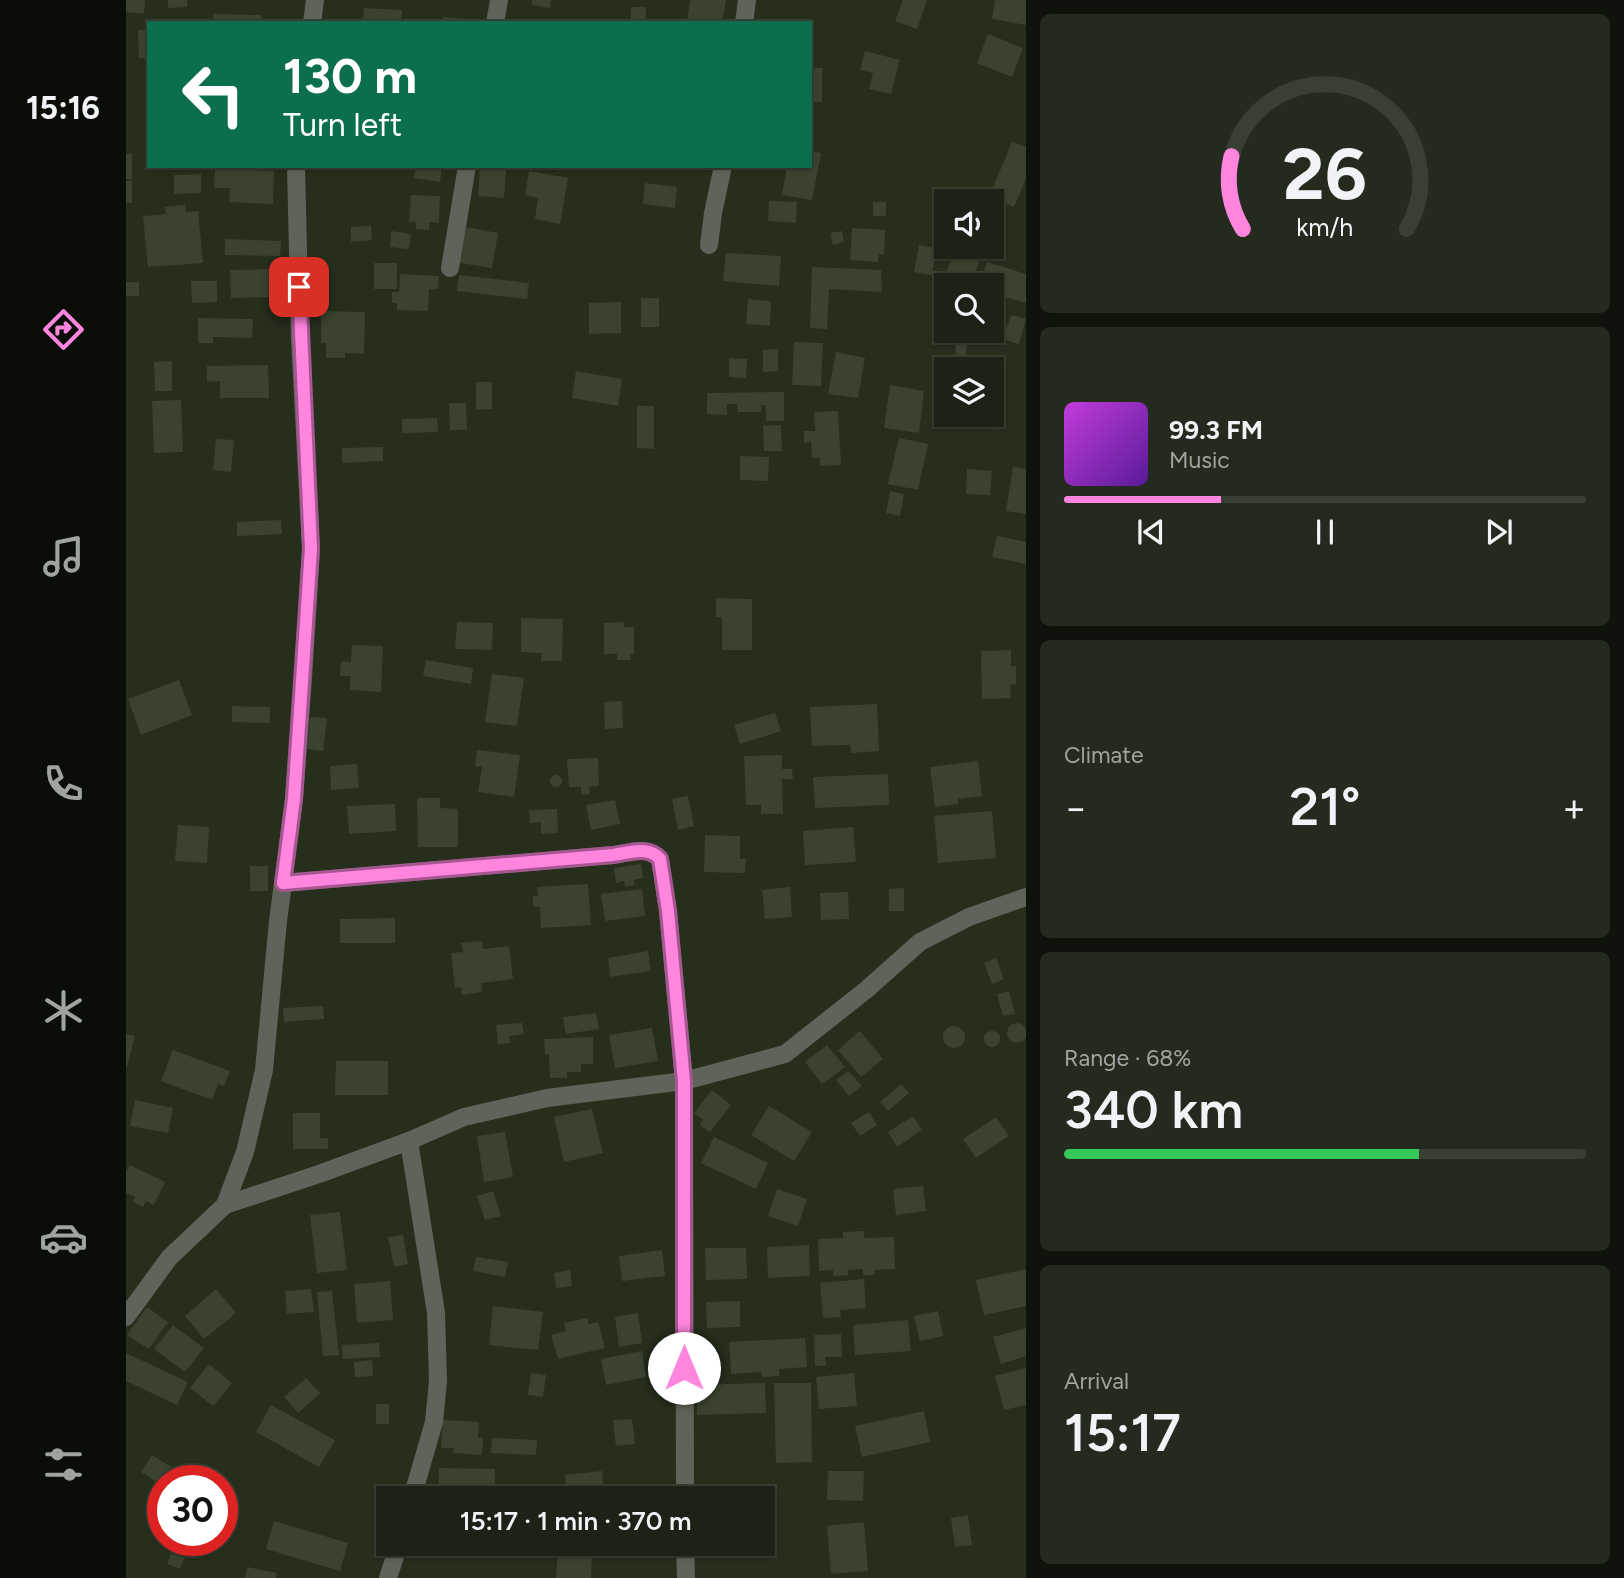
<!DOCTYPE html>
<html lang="en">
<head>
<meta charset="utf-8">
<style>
  body { margin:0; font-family:Figtree,sans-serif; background:#252a1e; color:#f1f3f6; height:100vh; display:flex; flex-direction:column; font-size:26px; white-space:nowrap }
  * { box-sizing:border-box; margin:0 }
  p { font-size:23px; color:#a0a4a0 }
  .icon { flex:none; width:38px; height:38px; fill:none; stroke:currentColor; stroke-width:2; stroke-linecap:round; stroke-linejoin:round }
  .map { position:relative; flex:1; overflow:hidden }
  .sheet { display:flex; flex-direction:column; gap:14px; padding:14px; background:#0f130c; width:598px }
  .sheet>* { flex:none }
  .banner { position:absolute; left:21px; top:21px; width:665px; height:147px; border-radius:0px; box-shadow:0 2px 5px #0004,0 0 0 2px #3a3f34; background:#0b6e4f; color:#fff; overflow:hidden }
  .fabs { position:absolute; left:808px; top:189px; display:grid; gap:14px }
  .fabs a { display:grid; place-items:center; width:70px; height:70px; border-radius:0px; background:#1c2215; box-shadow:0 2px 5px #0004,0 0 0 2px #3a3f34; font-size:35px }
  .speed { position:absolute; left:21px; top:1465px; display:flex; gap:14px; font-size:35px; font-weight:700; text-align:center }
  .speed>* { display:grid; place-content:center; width:91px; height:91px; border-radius:50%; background:#1c2215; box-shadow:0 2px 5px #0004,0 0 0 2px #3a3f34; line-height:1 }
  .speed .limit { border:10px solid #d22; background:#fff; color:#111 }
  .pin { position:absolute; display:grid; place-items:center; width:60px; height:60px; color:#fff; margin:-30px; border-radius:14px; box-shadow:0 4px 10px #0006 }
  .me { position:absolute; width:77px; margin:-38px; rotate:0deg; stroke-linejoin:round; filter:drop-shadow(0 0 5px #0008) }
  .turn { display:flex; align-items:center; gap:24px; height:147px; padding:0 21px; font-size:32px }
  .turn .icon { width:91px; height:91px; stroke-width:2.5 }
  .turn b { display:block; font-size:49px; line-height:60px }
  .big { font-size:52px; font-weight:600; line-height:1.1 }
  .sheet .tile { flex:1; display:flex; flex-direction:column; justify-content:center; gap:10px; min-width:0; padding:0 24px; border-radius:10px; background:#252a1e }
  .sheet .dial { align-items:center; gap:0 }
  .dial svg { height:182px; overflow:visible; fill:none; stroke:#3a3f34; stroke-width:7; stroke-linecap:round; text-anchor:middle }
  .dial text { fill:#f1f3f6; stroke:none }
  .song { display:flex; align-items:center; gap:21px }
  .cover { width:84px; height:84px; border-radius:10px; background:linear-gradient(135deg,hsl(290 70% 55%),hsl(270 70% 35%)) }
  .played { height:7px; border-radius:4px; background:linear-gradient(90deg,#ff85df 30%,#3a3f34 30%) }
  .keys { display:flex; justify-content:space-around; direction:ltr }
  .heat { display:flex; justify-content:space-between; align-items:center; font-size:38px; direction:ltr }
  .charge { height:10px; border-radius:5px; background:linear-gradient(90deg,#34c759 68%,#3a3f34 0) }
  .trip { position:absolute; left:250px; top:1486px; width:399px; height:70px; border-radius:0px; background:#1c2215; box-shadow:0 2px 5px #0004,0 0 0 2px #3a3f34; font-weight:600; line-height:70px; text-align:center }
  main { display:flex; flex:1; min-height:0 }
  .dock { display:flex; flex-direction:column; width:126px; justify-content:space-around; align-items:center; background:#0b0e08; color:#a0a4a0 }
  .dock .icon { width:49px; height:49px }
  .dock .on { color:#ff85df }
  .dock b { font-size:32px; color:#f1f3f6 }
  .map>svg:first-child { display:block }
  .building { fill:#3b4330 }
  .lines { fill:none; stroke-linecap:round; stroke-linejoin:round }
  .minor { stroke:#5f645b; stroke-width:18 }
  .route-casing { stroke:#a65691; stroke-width:18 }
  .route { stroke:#ff85df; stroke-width:12 }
</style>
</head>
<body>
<main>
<nav class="dock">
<b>15:16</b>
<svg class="icon on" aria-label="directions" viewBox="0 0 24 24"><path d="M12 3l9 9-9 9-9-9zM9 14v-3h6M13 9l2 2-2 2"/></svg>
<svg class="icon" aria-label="music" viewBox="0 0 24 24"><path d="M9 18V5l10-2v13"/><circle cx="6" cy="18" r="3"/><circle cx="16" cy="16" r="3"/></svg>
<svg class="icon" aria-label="phone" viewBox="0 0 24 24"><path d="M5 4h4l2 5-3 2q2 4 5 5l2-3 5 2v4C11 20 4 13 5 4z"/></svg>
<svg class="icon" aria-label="climate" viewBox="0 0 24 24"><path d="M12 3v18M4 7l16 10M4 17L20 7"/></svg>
<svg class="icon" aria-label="car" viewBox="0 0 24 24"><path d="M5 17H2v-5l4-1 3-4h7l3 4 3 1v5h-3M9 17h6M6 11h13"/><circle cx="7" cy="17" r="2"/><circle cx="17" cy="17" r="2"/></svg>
<svg class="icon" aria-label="filters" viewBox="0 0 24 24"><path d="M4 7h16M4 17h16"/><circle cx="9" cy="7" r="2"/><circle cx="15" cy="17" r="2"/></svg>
</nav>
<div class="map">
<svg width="900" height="1578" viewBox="0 0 900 1578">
  <rect width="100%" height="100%" fill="#262e1c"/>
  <!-- building -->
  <g class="building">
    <polygon points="0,0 19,0 18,14 0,12"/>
    <polygon points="42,0 61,0 61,7 42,8"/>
    <polygon points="406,0 425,0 424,8 406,5"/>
    <polygon points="564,0 600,0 596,23 561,21"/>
    <polygon points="777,0 801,0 791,29 769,21"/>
    <polygon points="869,0 900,0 900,25 866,19"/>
    <rect x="505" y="7" width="15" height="16"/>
    <polygon points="238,8 276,10 275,23 237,23"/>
    <polygon points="87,14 135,15 135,23 87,23"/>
    <polygon points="317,17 352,20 351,23 317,23"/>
    <polygon points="12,30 23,30 23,58 13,58"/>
    <polygon points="862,34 897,48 886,77 851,63"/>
    <polygon points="739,51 774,60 765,94 743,89 747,73 734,70"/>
    <rect x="684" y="68" width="12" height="34"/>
    <polygon points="886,142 900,147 900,179 888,207 863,197"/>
    <polygon points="684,151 695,153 686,200 656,195 661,166 684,166"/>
    <rect x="0" y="154" width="6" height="25"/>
    <polygon points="290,166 316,166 314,182 288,178"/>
    <polygon points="354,167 380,170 378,198 352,196"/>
    <polygon points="89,169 148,171 147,204 103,202 104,188 88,188"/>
    <polygon points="403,171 442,178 434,224 409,219 412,198 399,195"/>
    <polygon points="75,174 75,193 48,194 48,175"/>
    <polygon points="6,180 6,203 0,203 0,181"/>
    <polygon points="519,183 551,187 549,208 517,204"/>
    <polygon points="285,195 314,196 313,223 303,222 303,230 290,229 290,222 283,222"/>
    <polygon points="643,201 671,202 670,223 642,221"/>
    <rect x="747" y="202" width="13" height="14"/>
    <polygon points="59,205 60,212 72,211 77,263 22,267 17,216 40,214 39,207"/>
    <polygon points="245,226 246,240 225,242 225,227"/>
    <polygon points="340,227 372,233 366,268 334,263"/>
    <polygon points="726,228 759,230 758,255 753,254 752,262 724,260"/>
    <polygon points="265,231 285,234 283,249 264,247"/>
    <polygon points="716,231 718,242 707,245 704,233"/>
    <polygon points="99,239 155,241 154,256 99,255"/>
    <polygon points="793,245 810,248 806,275 788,272"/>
    <polygon points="832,247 861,247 842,285 833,285 817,278"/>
    <polygon points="600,253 655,256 653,286 597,281"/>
    <polygon points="861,262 900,274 900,303 866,293 866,285 854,285"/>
    <rect x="248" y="263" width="23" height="26"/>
    <polygon points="686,267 755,270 756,292 703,289 701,329 684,328"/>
    <polygon points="149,269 150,297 105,298 104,270"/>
    <polygon points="274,274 313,276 312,289 303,289 302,311 271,310 271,303 266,303 266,292 273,292"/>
    <polygon points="333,275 403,283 401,299 331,291"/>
    <polygon points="65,281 91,281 91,302 66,303"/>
    <rect x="0" y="282" width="13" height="14"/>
    <rect x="515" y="298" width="18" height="29"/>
    <polygon points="622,299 645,301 644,326 620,324"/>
    <polygon points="495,302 495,333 463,334 463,303"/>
    <polygon points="195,311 239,312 238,354 219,353 219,358 200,358 200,343 195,343"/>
    <polygon points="885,315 900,319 893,344 877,339"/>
    <polygon points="72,318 127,319 126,338 87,337 87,343 72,343"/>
    <polygon points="830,341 841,342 839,368 829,368"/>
    <polygon points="668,342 697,343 695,386 666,385"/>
    <polygon points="652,349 652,371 637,372 637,350"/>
    <polygon points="710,352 739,358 732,398 702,394"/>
    <polygon points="603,358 621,359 620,378 603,377"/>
    <polygon points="46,361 46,391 29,391 28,362"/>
    <polygon points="142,365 143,398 94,398 94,381 81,382 81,366"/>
    <polygon points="450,371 496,379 492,406 446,398"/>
    <polygon points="350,382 366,382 366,409 350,410"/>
    <polygon points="764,385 798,391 793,433 758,428"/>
    <polygon points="658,392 658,421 640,421 640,405 635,405 635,412 612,412 611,404 601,404 601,415 581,414 581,393"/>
    <polygon points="866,392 875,392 871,430 837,427 838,415 866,415"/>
    <polygon points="55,400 57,452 28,453 26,401"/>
    <polygon points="323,403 340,403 341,430 324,430"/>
    <polygon points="511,406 528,406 528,449 511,448"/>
    <polygon points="712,411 715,465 694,466 694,458 686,458 685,442 678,443 678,431 689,431 688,412"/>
    <polygon points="311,418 312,432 276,433 276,419"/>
    <polygon points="655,425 656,451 638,451 637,426"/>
    <polygon points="773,438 802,444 792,490 762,484"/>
    <polygon points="90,439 108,440 105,472 87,470"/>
    <polygon points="257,447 257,461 216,463 216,448"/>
    <polygon points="614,456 643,457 642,481 614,480"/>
    <polygon points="887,467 900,469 900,514 880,511"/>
    <polygon points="841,469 866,471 864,495 840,494"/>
    <polygon points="764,491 778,494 774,516 760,513"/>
    <polygon points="155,520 156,534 111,536 111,522"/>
    <polygon points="871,536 900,542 900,564 866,557"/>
    <polygon points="590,598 626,599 626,650 596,650 596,617 590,617"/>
    <polygon points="395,618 437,619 436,661 415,661 415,653 395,652"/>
    <polygon points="331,622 367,623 366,650 329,649"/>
    <polygon points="498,622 498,627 508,627 508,654 504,655 504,660 491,660 491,654 478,654 478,623"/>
    <polygon points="226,645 257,646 255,692 224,690 224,676 214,676 215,661 225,662"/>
    <polygon points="885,650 885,666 890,666 890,684 884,685 885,698 856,699 855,651"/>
    <polygon points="300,660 347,668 345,684 297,676"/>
    <polygon points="366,674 398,678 391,726 359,722"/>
    <polygon points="53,680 66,715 15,735 2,699"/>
    <polygon points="496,701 497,728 479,729 478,702"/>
    <polygon points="751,704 753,751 725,753 724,745 686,746 684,707"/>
    <polygon points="106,706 144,707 144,723 106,722"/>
    <polygon points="649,713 655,731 614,744 608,725"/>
    <polygon points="184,717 201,718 197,751 181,749"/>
    <polygon points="351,750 394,755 388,797 352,792 356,767 349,766"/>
    <polygon points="656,755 656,769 666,769 667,779 656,779 657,814 635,814 635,805 620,805 618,756"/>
    <polygon points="472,758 473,786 463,787 464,794 455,795 455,787 443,787 441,759"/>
    <polygon points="852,761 856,796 832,799 832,804 809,807 804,767"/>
    <polygon points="231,764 233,788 205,790 204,766"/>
    <polygon points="762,774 763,805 689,808 687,777"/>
    <circle cx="430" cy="781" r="6"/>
    <polygon points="562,796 568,826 552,830 546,799"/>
    <polygon points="291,798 314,798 314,808 332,809 332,847 292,847"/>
    <polygon points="489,800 494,824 465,830 460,805"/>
    <polygon points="269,804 270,831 223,834 221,806"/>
    <polygon points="431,809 432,833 415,834 415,822 404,823 403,810"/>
    <polygon points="866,811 870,858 812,863 808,816"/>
    <polygon points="52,825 83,827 81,863 49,861"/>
    <polygon points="727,827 730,862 679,865 677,831"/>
    <polygon points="579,835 614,836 614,859 620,859 619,873 578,872"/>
    <polygon points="515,864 517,878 508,880 508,885 499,887 498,881 490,883 488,868"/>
    <rect x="124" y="866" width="18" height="25"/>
    <polygon points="462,884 465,925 415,928 414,907 407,907 407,896 412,896 411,887"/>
    <polygon points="664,887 666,917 639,919 636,890"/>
    <polygon points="778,888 778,911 763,911 763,889"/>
    <polygon points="516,889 519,916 479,921 475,894"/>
    <polygon points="722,892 723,919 695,920 694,893"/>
    <polygon points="269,918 269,943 214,943 214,919"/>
    <polygon points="356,941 357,949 383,946 387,979 355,983 356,992 336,995 335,987 329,988 325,953 337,952 335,943"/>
    <polygon points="522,951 525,971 484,977 482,958"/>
    <polygon points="870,958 878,979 866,984 858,963"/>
    <polygon points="883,991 889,1014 877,1016 871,994"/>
    <polygon points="197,1006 198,1019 158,1022 157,1008"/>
    <polygon points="470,1013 473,1029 440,1034 437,1017"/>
    <circle cx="891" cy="1033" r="10"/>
    <polygon points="396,1023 398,1034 383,1036 384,1043 372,1044 370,1025"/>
    <circle cx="828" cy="1037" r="11"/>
    <polygon points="526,1028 532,1061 489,1068 483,1035"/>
    <circle cx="866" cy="1039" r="8"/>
    <polygon points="734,1031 757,1059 735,1077 712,1050"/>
    <polygon points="0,1034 9,1036 1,1067 0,1067"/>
    <polygon points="467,1037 467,1064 455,1064 455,1072 441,1072 441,1078 424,1078 423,1054 419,1054 418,1039"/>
    <polygon points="701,1045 719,1067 696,1084 679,1062"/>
    <polygon points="47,1050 104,1071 98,1086 92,1084 86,1100 35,1081"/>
    <polygon points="210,1061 262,1061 262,1095 209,1095"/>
    <polygon points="722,1071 736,1086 723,1096 710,1080"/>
    <polygon points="775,1084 783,1093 762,1111 754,1102"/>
    <polygon points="586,1090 605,1105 584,1132 574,1125 577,1120 568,1113"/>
    <polygon points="9,1100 47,1108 42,1133 4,1126"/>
    <polygon points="643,1106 686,1132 668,1161 625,1135"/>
    <polygon points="466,1109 477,1153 438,1162 428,1117"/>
    <polygon points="743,1112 751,1125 734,1136 725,1123"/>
    <polygon points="167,1113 194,1113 194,1138 202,1138 202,1149 167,1149"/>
    <polygon points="787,1116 796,1130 771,1147 762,1132"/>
    <polygon points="870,1117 883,1136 850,1158 837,1139"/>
    <polygon points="379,1132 387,1177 358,1182 351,1136"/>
    <polygon points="588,1137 642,1163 630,1189 575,1163"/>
    <polygon points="4,1165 39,1182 28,1205 20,1201 17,1207 7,1202 9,1197 0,1193 0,1172"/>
    <polygon points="797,1186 800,1211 770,1215 767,1189"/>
    <polygon points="651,1189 681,1199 672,1226 642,1216"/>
    <polygon points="367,1191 375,1216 359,1220 351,1196"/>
    <polygon points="214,1212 221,1270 191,1273 184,1215"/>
    <polygon points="738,1231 738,1238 768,1237 769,1269 749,1270 749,1275 737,1275 737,1269 722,1270 722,1275 707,1276 707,1270 693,1271 692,1239 717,1238 717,1232"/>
    <polygon points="277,1235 282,1264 268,1267 262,1237"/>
    <polygon points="683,1245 684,1276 642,1278 641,1247"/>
    <polygon points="579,1248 620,1248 621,1279 580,1280"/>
    <polygon points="536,1250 539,1276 496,1281 493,1256"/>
    <polygon points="350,1257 382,1262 379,1277 347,1271"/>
    <polygon points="900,1269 900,1306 858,1315 850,1280"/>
    <polygon points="444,1270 446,1286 430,1288 428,1273"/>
    <polygon points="738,1279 740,1308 714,1310 715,1317 697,1318 694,1283"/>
    <polygon points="264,1281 267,1320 231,1323 228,1284"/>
    <polygon points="90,1289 110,1313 78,1339 59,1316"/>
    <polygon points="185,1289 188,1312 161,1314 159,1291"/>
    <polygon points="206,1291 213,1355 197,1356 191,1292"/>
    <polygon points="614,1301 614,1327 581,1328 580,1302"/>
    <polygon points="367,1306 417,1312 412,1350 363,1345"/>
    <polygon points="21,1307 42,1322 23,1349 1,1335"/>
    <polygon points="812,1311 817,1336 794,1341 788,1316"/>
    <polygon points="512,1313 516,1343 493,1347 489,1317"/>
    <polygon points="461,1318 463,1324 472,1322 479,1348 432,1359 425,1335 440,1331 438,1323"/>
    <polygon points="782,1320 785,1351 729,1355 727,1325"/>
    <polygon points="47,1325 78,1348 59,1372 28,1349"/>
    <polygon points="900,1328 900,1356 875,1364 867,1337"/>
    <polygon points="715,1334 716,1357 699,1357 700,1366 689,1366 688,1335"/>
    <polygon points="679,1338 681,1367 653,1369 653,1376 636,1377 635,1372 605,1374 603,1342"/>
    <polygon points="253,1343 254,1357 217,1359 216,1345"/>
    <polygon points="516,1351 520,1377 480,1385 475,1359"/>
    <polygon points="0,1353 62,1382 51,1405 0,1381"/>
    <polygon points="246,1360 247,1376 229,1377 228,1362"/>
    <polygon points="83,1364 106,1383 87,1406 64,1388"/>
    <polygon points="900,1368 900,1405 878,1410 869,1376"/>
    <polygon points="405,1373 420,1375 417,1397 402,1395"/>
    <polygon points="728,1373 731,1406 693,1409 690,1377"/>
    <polygon points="180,1378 194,1393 172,1413 158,1397"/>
    <polygon points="639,1383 640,1413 571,1415 571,1385"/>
    <polygon points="648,1383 685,1383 686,1462 650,1463"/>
    <rect x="250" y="1404" width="13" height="20"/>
    <polygon points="145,1405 209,1440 193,1467 130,1432"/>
    <polygon points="798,1411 804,1442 736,1457 729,1426"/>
    <polygon points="506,1419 509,1444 490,1446 487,1420"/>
    <polygon points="317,1420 353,1422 352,1438 357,1438 356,1455 327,1453 328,1448 315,1448"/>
    <polygon points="366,1438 411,1440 410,1455 365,1453"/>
    <polygon points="26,1455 63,1478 61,1480 37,1480 37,1486 15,1472"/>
    <polygon points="313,1468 369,1469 369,1498 312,1498"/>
    <polygon points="476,1471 479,1498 441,1498 439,1475"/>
    <polygon points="702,1471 738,1471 737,1501 701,1500"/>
    <polygon points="842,1515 846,1545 829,1547 825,1518"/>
    <polygon points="148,1521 222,1543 214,1571 140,1549"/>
    <polygon points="738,1522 742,1571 705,1574 701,1526"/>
    <polygon points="51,1540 65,1544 54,1569 41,1564"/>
    <polygon points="432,1550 466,1551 465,1578 430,1578"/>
    <polygon points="121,1567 151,1573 150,1578 119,1578"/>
  </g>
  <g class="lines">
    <!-- minor -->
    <g class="minor">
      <polyline points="186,23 189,0"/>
      <polyline points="369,23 373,0"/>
      <polyline points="618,23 621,0"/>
      <polyline points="583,245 587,213 597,166"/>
      <polyline points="324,268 341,166"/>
      <path d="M157 883 487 855C503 853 522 845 534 859L542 911 558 1081 559 1498"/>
      <polyline points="283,1141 310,1313 312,1381 308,1422 286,1498"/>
      <polyline points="99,1205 119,1152 138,1070 152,921 168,799 177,679 185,549 174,339 170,166"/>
      <polyline points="0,1317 43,1258 99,1205 193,1174 283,1141 338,1117 421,1098 558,1081 659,1054 740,990 794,942 843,917 900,897"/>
      <polyline points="559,1544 560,1578"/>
      <polyline points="262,1578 273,1544"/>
    </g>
  </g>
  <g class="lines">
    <!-- route casing -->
    <g class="route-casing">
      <path id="route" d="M173 287 185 549 168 799 157 883 487 855C503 853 522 845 534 859L542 911 558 1081V1368"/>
    </g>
    <!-- route -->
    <use href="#route" class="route"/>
  </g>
</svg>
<div class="fabs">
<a><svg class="icon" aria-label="sound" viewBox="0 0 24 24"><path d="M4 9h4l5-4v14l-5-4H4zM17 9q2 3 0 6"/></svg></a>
<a><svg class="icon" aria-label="search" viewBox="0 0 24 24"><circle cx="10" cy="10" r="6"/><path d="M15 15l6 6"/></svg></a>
<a><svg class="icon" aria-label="layers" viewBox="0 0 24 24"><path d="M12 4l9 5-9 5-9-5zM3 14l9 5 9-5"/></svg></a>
</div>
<div class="speed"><div class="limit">30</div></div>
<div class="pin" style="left:173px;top:287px;background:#d93025"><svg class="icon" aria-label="arrive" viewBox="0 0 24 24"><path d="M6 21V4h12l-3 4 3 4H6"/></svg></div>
<svg class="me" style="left:558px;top:1368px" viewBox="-20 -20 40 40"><circle r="19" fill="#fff"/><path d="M0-13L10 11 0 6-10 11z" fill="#ff85df"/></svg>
<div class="trip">15:17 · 1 min · 370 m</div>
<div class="banner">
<div class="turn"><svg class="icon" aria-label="left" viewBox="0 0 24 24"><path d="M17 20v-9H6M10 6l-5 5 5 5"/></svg><div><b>130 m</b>Turn left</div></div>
</div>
</div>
<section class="sheet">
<div class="tile dial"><svg viewBox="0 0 100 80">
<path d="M14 69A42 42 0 1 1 86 69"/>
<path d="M14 69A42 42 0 0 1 9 37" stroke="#ff85df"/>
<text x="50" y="56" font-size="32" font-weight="700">26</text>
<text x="50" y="72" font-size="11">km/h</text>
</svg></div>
<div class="tile">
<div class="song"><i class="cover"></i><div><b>99.3 FM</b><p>Music</p></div></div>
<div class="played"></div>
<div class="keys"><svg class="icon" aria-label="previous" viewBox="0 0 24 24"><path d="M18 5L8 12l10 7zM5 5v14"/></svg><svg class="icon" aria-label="pause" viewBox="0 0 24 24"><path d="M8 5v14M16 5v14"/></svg><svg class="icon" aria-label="next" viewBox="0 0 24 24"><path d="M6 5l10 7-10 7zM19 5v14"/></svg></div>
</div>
<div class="tile"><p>Climate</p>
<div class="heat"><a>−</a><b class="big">21°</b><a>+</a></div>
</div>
<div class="tile"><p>Range · 68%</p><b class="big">340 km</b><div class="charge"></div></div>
<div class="tile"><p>Arrival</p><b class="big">15:17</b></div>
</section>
</main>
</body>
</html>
